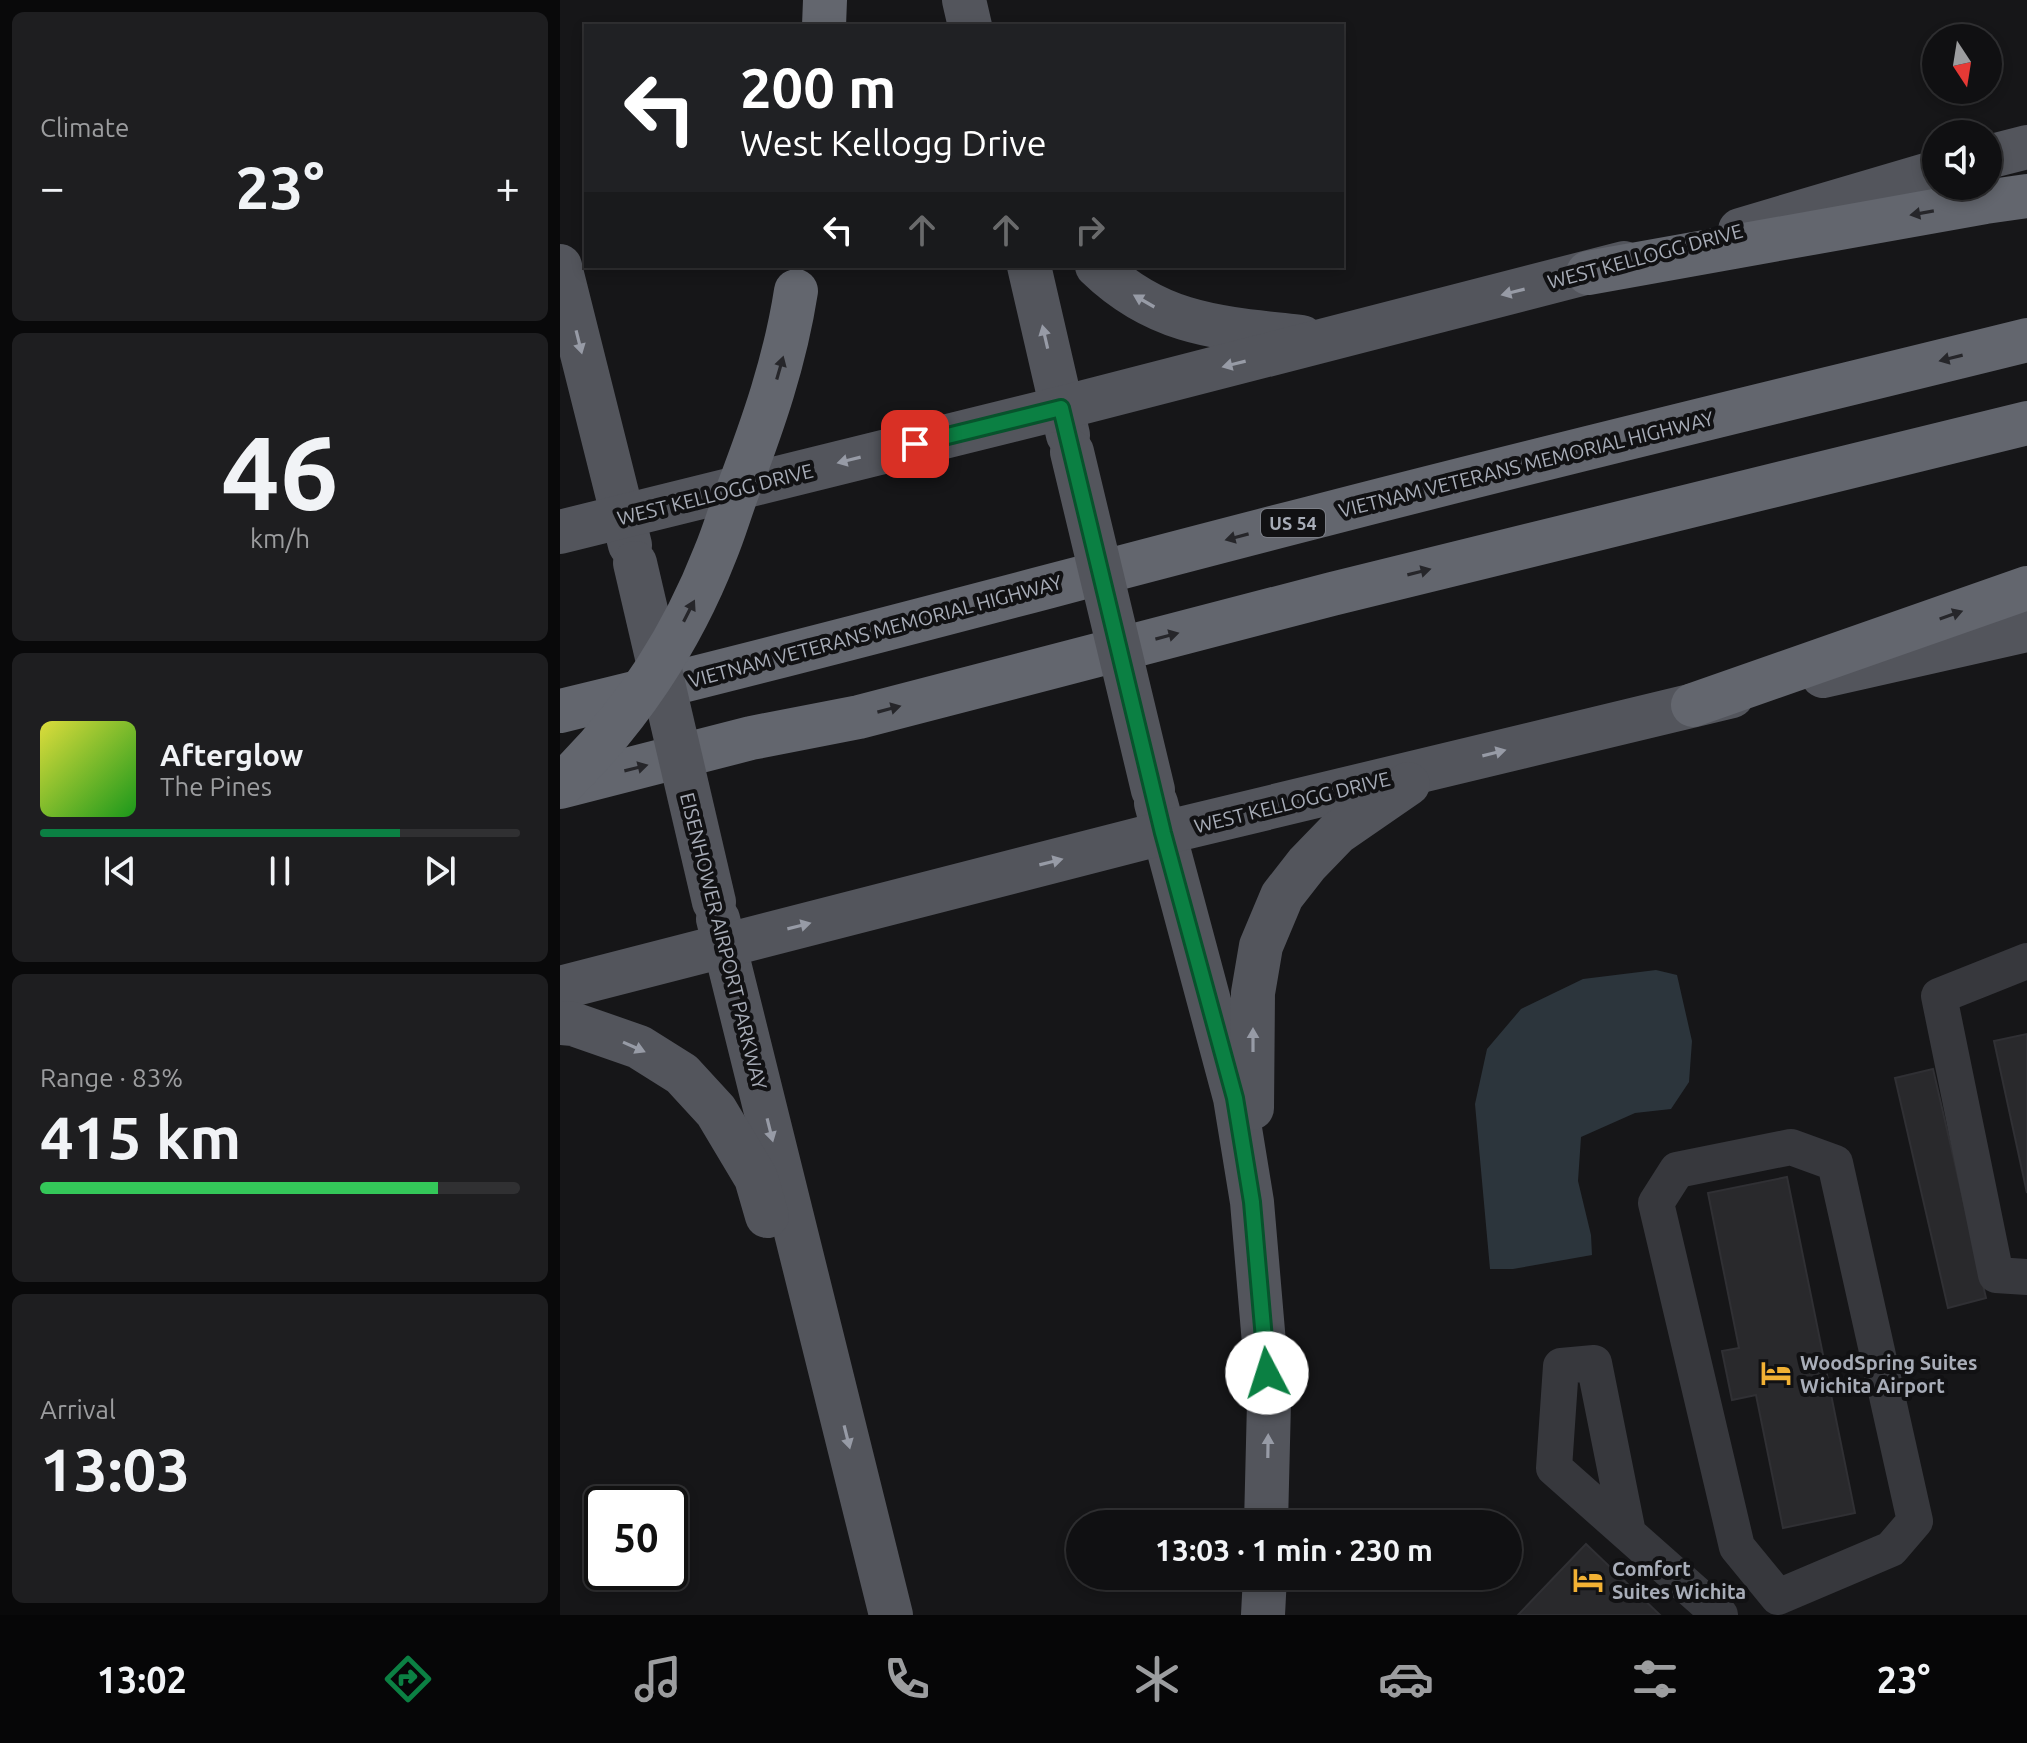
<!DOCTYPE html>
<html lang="en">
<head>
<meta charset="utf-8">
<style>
  body { margin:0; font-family:Ubuntu,sans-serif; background:#1e1e20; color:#f1f3f6; height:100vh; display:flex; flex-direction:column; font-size:30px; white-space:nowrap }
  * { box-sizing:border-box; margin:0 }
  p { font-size:26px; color:#9c9d9f }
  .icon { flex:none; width:44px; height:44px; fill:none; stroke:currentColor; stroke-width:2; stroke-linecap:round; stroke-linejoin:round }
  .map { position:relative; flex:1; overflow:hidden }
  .drawer { display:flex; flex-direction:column; gap:12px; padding:12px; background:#09090a; width:560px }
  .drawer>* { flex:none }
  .guide { position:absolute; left:24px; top:24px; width:760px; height:244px; border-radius:0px; box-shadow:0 4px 12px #0003,0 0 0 2px #303032; background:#202124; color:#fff; overflow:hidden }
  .needle { width:52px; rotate:168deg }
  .fabs { position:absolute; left:1362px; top:24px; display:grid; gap:16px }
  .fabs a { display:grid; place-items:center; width:80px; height:80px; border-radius:50%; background:#101012; box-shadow:0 4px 12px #0003,0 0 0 2px #303032; font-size:40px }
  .speed { position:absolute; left:24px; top:1486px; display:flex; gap:16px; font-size:40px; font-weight:700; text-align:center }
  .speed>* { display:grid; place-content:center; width:104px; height:104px; border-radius:50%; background:#101012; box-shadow:0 4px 12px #0003,0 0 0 2px #303032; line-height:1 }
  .speed .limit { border:4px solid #111; border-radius:12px; background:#fff; color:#111 }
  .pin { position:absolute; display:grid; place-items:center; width:68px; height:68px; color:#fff; margin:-34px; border-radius:16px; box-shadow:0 4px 12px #0006 }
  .me { position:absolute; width:88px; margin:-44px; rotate:355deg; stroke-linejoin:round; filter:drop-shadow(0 0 6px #0008) }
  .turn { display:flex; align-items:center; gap:28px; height:168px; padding:0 24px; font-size:36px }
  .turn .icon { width:104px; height:104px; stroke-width:2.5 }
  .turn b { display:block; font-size:56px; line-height:68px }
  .lanes { display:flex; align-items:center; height:76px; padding:0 24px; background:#0003; justify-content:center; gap:40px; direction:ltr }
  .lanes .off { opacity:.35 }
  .big { font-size:60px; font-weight:700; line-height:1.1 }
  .drawer .tile { flex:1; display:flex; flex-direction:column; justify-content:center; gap:12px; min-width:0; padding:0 28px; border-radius:12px; background:#1e1e20 }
  .drawer .dial { align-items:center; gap:0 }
  .dial b { font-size:104px; line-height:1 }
  .song { display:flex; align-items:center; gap:24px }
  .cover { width:96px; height:96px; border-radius:12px; background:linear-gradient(135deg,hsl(60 70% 55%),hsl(120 70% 35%)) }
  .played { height:8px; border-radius:4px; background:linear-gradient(90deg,#0b8043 75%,#303032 75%) }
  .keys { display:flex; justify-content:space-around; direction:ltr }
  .heat { display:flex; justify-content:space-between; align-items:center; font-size:44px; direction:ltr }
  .charge { height:12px; border-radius:6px; background:linear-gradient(90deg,#34c759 83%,#303032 0) }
  .trip { position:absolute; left:506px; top:1510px; width:456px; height:80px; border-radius:40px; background:#101012; box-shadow:0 4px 12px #0003,0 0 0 2px #303032; font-weight:700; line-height:80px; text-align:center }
  .tabs { display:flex; height:128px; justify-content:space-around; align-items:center; background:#060607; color:#9c9d9f }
  .tabs .icon { width:56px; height:56px }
  .tabs .current { color:#0b8043 }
  .tabs b { font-size:36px; color:#f1f3f6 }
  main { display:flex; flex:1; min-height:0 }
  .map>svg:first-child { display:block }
  .water { fill:#2c353c }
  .building { fill:#29292c; stroke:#303034; stroke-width:2 }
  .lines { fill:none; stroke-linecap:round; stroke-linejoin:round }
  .minor { stroke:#37383d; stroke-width:36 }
  .major { stroke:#53555c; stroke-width:44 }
  .highway { stroke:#63666e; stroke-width:44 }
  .major-bridge { stroke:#53555c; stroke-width:44 }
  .highway-bridge { stroke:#63666e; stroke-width:44 }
  .oneway { fill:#26262a }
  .oneway2 { fill:#979ba6 }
  .route-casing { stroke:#07532c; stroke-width:20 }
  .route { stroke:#0b8043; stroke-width:14 }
  .labels { text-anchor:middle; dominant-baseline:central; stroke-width:8; stroke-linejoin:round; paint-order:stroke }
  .shield { fill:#111113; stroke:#7b7e86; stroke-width:2 }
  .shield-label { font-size:18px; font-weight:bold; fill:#a8adb8 }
  .street-label { font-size:20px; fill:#a8adb8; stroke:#111113 }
  .poi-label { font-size:20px; font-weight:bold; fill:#a8adb8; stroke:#111113; text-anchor:start }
</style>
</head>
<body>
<main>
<section class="drawer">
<div class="tile"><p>Climate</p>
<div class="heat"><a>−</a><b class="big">23°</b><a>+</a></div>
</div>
<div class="tile dial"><b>46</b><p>km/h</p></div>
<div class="tile">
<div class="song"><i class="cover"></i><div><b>Afterglow</b><p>The Pines</p></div></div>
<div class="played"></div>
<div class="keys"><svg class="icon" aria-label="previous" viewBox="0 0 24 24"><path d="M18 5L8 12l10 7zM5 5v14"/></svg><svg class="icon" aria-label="pause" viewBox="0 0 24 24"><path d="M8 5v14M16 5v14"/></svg><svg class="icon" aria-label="next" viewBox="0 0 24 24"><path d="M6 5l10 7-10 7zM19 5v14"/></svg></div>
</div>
<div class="tile"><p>Range · 83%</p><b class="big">415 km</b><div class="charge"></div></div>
<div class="tile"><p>Arrival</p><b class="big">13:03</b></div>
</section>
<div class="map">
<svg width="1467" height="1615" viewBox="0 0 1467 1615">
  <rect width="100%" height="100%" fill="#161618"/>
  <!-- water -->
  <polygon class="water" points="1096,970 1117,975 1132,1041 1129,1082 1111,1109 1075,1113 1021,1137 1018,1181 1031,1235 1032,1255 953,1269 930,1269 915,1104 927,1049 961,1009 1023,979"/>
  <!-- building -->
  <g class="building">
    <polygon points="1467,1034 1467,1193 1434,1041"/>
    <polygon points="1373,1069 1426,1298 1388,1308 1335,1078"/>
    <polygon points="1227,1177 1295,1513 1223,1528 1196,1395 1172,1400 1162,1351 1179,1348 1148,1193"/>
    <polygon points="1026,1544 1100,1615 958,1615"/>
  </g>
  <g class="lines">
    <!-- minor -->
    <g class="minor">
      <polyline points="1467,961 1379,996 1436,1275 1467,1277"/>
      <polygon points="1231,1147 1275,1163 1355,1521 1331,1549 1218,1597 1177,1547 1096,1203 1117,1170"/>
      <polyline points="1068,1533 1034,1363 1001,1366 994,1468 1160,1615"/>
    </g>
    <!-- major -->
    <g class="major">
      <polyline points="404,0 410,26"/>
      <polyline points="1428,157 1467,147"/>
      <polyline points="1180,230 1376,172"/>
      <polyline points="0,266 70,545"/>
      <polyline points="469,266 508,435"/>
      <path d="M537 266C599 326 661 328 742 337"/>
      <polyline points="0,532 501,408 1064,263"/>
      <polyline points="1263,676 1467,630"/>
      <polyline points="596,803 675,1098 692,1202 709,1402 706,1524"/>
      <polyline points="158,919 331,1615"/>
      <polyline points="0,988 603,833 1172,696"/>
      <polyline points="0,1023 13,1024 79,1047 122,1074 156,1111 196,1178 207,1216"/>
      <polyline points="692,1108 693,993 701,946 722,896 747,864 777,833 848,784"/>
      <polyline points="703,1615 705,1576"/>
    </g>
    <!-- highway -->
    <g class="highway">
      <polyline points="264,26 265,0"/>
      <polyline points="1028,273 1425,202 1467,196"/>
      <polyline points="1133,705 1467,588"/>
      <path d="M0 711C252 651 501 582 751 518 989 456 1228 399 1467 340"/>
      <polyline points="0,787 191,738 299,717 772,594 1467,423"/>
    </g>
    <!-- major-bridge -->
    <g class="major-bridge">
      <polyline points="512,452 593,790"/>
      <polyline points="75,563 154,902"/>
    </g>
    <!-- highway-bridge -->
    <path class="highway-bridge" d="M0 786C68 721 121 641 155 554 164 533 170 511 178 490 203 424 225 362 236 291"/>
  </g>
  <!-- one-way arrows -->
  <defs><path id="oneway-solid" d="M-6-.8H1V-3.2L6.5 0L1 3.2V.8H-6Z" transform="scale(2)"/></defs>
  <g class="oneway">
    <use href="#oneway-solid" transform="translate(1362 213) rotate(170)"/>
    <use href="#oneway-solid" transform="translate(1391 358) rotate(166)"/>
    <use href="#oneway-solid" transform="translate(220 368) rotate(-74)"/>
    <use href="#oneway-solid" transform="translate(677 537) rotate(165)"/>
    <use href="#oneway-solid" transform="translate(859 572) rotate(-14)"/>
    <use href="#oneway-solid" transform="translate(129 611) rotate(-63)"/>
    <use href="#oneway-solid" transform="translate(1391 615) rotate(-19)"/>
    <use href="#oneway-solid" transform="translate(607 636) rotate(-15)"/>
    <use href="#oneway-solid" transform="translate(329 709) rotate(-15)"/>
    <use href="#oneway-solid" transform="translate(76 768) rotate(-14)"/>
  </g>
  <g class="oneway2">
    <use href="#oneway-solid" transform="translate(953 292) rotate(166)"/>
    <use href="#oneway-solid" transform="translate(584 301) rotate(-150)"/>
    <use href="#oneway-solid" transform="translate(485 337) rotate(-103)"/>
    <use href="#oneway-solid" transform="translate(19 342) rotate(76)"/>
    <use href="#oneway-solid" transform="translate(674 364) rotate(166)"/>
    <use href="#oneway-solid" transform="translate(289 460) rotate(166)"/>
    <use href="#oneway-solid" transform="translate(934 753) rotate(-14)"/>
    <use href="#oneway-solid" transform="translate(491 862) rotate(-14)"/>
    <use href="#oneway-solid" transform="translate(239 926) rotate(-14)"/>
    <use href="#oneway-solid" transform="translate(693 1040) rotate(-90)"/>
    <use href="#oneway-solid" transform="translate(74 1047) rotate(24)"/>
    <use href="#oneway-solid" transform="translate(210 1130) rotate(76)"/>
    <use href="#oneway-solid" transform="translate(287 1437) rotate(76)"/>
    <use href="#oneway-solid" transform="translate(708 1446) rotate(-89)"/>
  </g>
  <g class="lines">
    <!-- route casing -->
    <g class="route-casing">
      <polyline id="route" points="355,444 501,408 603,833 675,1098 692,1202 707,1373"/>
    </g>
    <!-- route -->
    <use href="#route" class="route"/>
  </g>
  <!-- icons -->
  <defs>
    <g id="hotel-bare" transform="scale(2.4)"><path d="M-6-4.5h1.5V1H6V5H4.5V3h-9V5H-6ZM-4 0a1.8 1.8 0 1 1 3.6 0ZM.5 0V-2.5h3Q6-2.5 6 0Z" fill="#f2b134" stroke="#111113" stroke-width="2.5" paint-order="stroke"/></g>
  </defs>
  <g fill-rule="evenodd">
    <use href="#hotel-bare" x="1216" y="1373"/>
    <use href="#hotel-bare" x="1028" y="1580"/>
  </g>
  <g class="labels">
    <!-- shield labels -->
    <rect class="shield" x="701" y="509" width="64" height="28" rx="6"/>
    <g class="shield-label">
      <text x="733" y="523">US 54</text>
    </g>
    <!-- street labels -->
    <g class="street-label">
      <text transform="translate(1085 256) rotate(-15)">WEST KELLOGG DRIVE</text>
      <text transform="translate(966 464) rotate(-14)">VIETNAM VETERANS MEMORIAL HIGHWAY</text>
      <text transform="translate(155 494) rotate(-14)">WEST KELLOGG DRIVE</text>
      <text transform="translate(315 631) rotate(-15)">VIETNAM VETERANS MEMORIAL HIGHWAY</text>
      <text transform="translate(732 802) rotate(-14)">WEST KELLOGG DRIVE</text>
      <text transform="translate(164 941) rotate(76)">EISENHOWER AIRPORT PARKWAY</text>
    </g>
    <!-- poi labels -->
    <g class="poi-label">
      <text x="1240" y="1362">WoodSpring Suites<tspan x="1240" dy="23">Wichita Airport</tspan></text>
      <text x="1052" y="1568">Comfort<tspan x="1052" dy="23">Suites Wichita</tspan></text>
    </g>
  </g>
</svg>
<div class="fabs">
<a><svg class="needle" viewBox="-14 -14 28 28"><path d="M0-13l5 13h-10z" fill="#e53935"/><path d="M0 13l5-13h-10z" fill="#9c9d9f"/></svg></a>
<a><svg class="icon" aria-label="sound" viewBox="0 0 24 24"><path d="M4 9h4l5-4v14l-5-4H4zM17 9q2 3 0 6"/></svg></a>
</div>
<div class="speed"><div class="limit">50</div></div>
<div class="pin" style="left:355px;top:444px;background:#d93025"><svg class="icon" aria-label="arrive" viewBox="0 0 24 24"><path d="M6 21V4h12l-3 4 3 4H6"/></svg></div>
<svg class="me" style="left:707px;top:1373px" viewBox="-20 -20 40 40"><circle r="19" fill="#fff"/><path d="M0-13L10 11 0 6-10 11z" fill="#0b8043"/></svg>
<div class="trip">13:03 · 1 min · 230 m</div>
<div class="guide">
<div class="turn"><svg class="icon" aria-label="left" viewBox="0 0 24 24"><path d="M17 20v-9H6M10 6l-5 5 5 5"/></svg><div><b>200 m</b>West Kellogg Drive</div></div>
<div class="lanes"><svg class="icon" aria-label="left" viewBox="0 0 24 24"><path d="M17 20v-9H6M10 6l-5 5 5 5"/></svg><svg class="icon off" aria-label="ahead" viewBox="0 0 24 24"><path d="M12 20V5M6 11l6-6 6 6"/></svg><svg class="icon off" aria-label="ahead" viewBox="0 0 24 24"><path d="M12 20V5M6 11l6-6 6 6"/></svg><svg class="icon off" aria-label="right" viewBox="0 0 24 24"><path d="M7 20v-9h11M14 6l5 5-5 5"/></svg></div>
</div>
</div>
</main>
<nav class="tabs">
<b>13:02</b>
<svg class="icon current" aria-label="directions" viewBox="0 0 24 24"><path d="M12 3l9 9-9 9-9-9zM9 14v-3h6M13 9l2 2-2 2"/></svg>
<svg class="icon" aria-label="music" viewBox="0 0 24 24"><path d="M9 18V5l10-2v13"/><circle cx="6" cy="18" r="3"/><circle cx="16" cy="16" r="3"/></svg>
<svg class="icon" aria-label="phone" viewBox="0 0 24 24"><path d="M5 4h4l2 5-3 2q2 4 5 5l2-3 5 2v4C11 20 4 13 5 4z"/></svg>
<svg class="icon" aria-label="climate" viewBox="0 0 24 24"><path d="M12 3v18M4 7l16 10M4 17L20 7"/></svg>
<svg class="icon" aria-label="car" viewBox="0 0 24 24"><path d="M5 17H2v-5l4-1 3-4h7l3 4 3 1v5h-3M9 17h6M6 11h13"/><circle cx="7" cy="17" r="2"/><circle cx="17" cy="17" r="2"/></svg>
<svg class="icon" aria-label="filters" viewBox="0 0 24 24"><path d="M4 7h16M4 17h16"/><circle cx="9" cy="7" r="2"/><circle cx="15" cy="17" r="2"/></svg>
<b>23°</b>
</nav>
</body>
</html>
